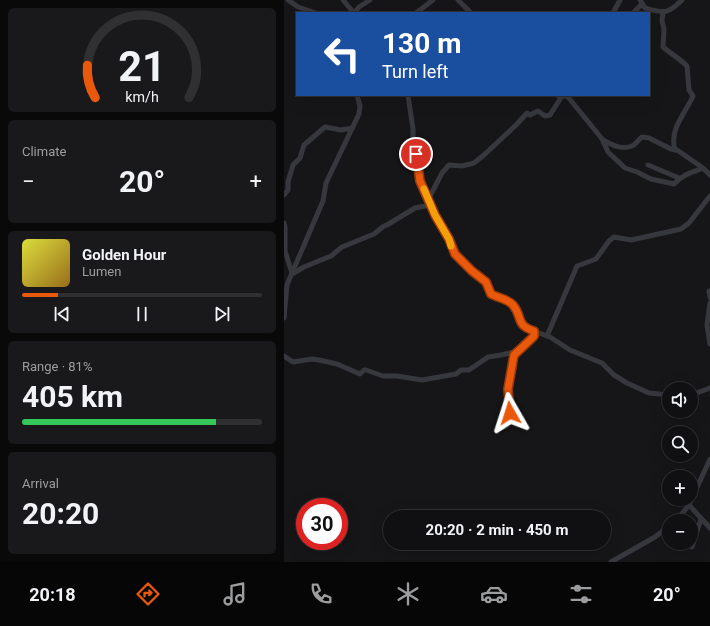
<!DOCTYPE html>
<html lang="en">
<head>
<meta charset="utf-8">
<style>
  body { margin:0; font-family:Roboto,sans-serif; background:#19191b; color:#f1f3f6; height:100vh; display:flex; flex-direction:column; font-size:15px; white-space:nowrap }
  * { box-sizing:border-box; margin:0 }
  p { font-size:13px; color:#9c9d9f }
  .icon { flex:none; width:22px; height:22px; fill:none; stroke:currentColor; stroke-width:2; stroke-linecap:round; stroke-linejoin:round }
  .map { position:relative; flex:1; overflow:hidden }
  .details { display:flex; flex-direction:column; gap:8px; padding:8px; background:#09090a; width:284px }
  .details>* { flex:none }
  .top-card { position:absolute; left:12px; top:12px; width:354px; height:84px; border-radius:0px; box-shadow:0 4px 16px #0002,0 0 0 1px #303032; background:#1a4fa0; color:#fff; overflow:hidden }
  .controls { position:absolute; left:378px; top:382px; display:grid; gap:8px }
  .controls a { display:grid; place-items:center; width:36px; height:36px; border-radius:50%; background:#101012; box-shadow:0 4px 16px #0002,0 0 0 1px #303032; font-size:20px }
  .speed { position:absolute; left:12px; top:498px; display:flex; gap:8px; font-size:20px; font-weight:700; text-align:center }
  .speed>* { display:grid; place-content:center; width:52px; height:52px; border-radius:50%; background:#101012; box-shadow:0 4px 16px #0002,0 0 0 1px #303032; line-height:1 }
  .speed .limit { border:6px solid #d22; background:#fff; color:#111 }
  .pin { position:absolute; display:grid; place-items:center; width:34px; height:34px; color:#fff; margin:-17px; border:2px solid #fff; border-radius:50%; box-shadow:0 1px 4px #0007 }
  .me { position:absolute; width:44px; margin:-22px; rotate:354deg; stroke-linejoin:round; filter:drop-shadow(0 0 3px #0008) }
  .turn { display:flex; align-items:center; gap:14px; height:84px; padding:0 20px; font-size:18px }
  .turn .icon { width:52px; height:52px; stroke-width:2.5 }
  .turn b { display:block; font-size:28px; line-height:34px }
  .big { font-size:30px; font-weight:700; line-height:1.1 }
  .details .card { flex:1; display:flex; flex-direction:column; justify-content:center; gap:6px; min-width:0; padding:0 14px; border-radius:6px; background:#19191b }
  .details .dial { align-items:center; gap:0 }
  .dial svg { height:104px; overflow:visible; fill:none; stroke:#303032; stroke-width:7; stroke-linecap:round; text-anchor:middle }
  .dial text { fill:#f1f3f6; stroke:none }
  .song { display:flex; align-items:center; gap:12px }
  .cover { width:48px; height:48px; border-radius:6px; background:linear-gradient(135deg,hsl(60 70% 55%),hsl(40 70% 35%)) }
  .played { height:4px; border-radius:2px; background:linear-gradient(90deg,#ea580c 15%,#303032 15%) }
  .keys { display:flex; justify-content:space-around; direction:ltr }
  .heat { display:flex; justify-content:space-between; align-items:center; font-size:22px; direction:ltr }
  .charge { height:6px; border-radius:3px; background:linear-gradient(90deg,#34c759 81%,#303032 0) }
  .trip { position:absolute; left:99px; top:510px; width:228px; height:40px; border-radius:20px; background:#101012; box-shadow:0 4px 16px #0002,0 0 0 1px #303032; font-weight:700; line-height:40px; text-align:center }
  .dock { display:flex; height:64px; justify-content:space-around; align-items:center; background:#060607; color:#9c9d9f }
  .dock .icon { width:28px; height:28px }
  .dock .active { color:#ea580c }
  .dock b { font-size:18px; color:#f1f3f6 }
  main { display:flex; flex:1; min-height:0 }
  .map>svg:first-child { display:block }
  .lines { fill:none; stroke-linecap:round; stroke-linejoin:round }
  .street { stroke:#37383d; stroke-width:5 }
  .route-casing { stroke:#983908; stroke-width:10 }
  .route { stroke:#ea580c; stroke-width:7 }
  .slow { stroke:#f59e0b; stroke-width:7 }
</style>
</head>
<body>
<main>
<section class="details">
<div class="card dial"><svg viewBox="0 0 100 80">
<path d="M14 69A42 42 0 1 1 86 69"/>
<path d="M14 69A42 42 0 0 1 8 44" stroke="#ea580c"/>
<text x="50" y="56" font-size="32" font-weight="700">21</text>
<text x="50" y="72" font-size="11">km/h</text>
</svg></div>
<div class="card"><p>Climate</p>
<div class="heat"><a>−</a><b class="big">20°</b><a>+</a></div>
</div>
<div class="card">
<div class="song"><i class="cover"></i><div><b>Golden Hour</b><p>Lumen</p></div></div>
<div class="played"></div>
<div class="keys"><svg class="icon" aria-label="previous" viewBox="0 0 24 24"><path d="M18 5L8 12l10 7zM5 5v14"/></svg><svg class="icon" aria-label="pause" viewBox="0 0 24 24"><path d="M8 5v14M16 5v14"/></svg><svg class="icon" aria-label="next" viewBox="0 0 24 24"><path d="M6 5l10 7-10 7zM19 5v14"/></svg></div>
</div>
<div class="card"><p>Range · 81%</p><b class="big">405 km</b><div class="charge"></div></div>
<div class="card"><p>Arrival</p><b class="big">20:20</b></div>
</section>
<div class="map">
<svg width="426" height="562" viewBox="0 0 426 562">
  <rect width="100%" height="100%" fill="#161618"/>
  <g class="lines">
    <!-- street -->
    <g class="street">
      <polyline points="4,0 14,7 32,13"/>
      <polyline points="59,0 70,13"/>
      <polyline points="174,0 187,13"/>
      <path d="M356 0 361 8C380 13 383 15 398 0"/>
      <path d="M379 12 378 21 380 29 379 47C387 54 395 58 403 66L405 90 409 96C401 114 385 129 391 150"/>
      <polyline points="70,13 75,7 86,0"/>
      <polyline points="132,13 149,0"/>
      <polyline points="329,13 336,0"/>
      <polyline points="349,13 358,4"/>
      <polyline points="124,95 129,129 129,140 135,168 134,174 151,215 165,239 171,255 188,271 202,282 207,294 223,300 230,306 237,324 244,329 266,337 286,350 318,363 330,375 343,383 365,393 385,395"/>
      <path d="M273 95 274 96H282L284 97 319 140C328 145 337 150 348 146 351 145 354 140 358 137L365 138 387 149 393 150 419 168 426 175"/>
      <path d="M319 141 324 152 341 168 353 172 367 179 390 184C398 175 408 172 419 168"/>
      <polyline points="364,165 395,178"/>
      <polyline points="0,195 4,190 4,182 9,165 16,158 20,145 41,127 57,130 68,128"/>
      <polyline points="144,200 158,173 165,165 178,166 190,163 200,155 233,124 243,113 246,115 254,111 261,116 266,115 278,96"/>
      <polyline points="0,223 1,228 1,251 8,273"/>
      <polyline points="8,274 20,267 47,256 58,247 90,234 100,226 103,225 131,208 146,205"/>
      <polyline points="425,291 426,298"/>
      <polyline points="426,303 423,325 426,344"/>
      <polyline points="0,318 3,285 5,280 39,201 42,183 75,114 76,106 73,95"/>
      <polyline points="263,336 293,266 312,259 325,241 330,237 347,240 397,229 405,223 426,196"/>
      <polyline points="0,356 9,362 28,359 35,360 53,364 76,374 80,370 82,370 99,376 113,376 138,380 172,374 177,370 185,370 204,357 217,355 234,351"/>
      <polyline points="407,395 426,388"/>
      <polyline points="226,413 224,389 230,355 246,340 250,336 250,331"/>
      <polyline points="405,505 426,528"/>
      <polyline points="392,521 405,505 426,459"/>
      <polyline points="408,547 417,519"/>
      <polyline points="327,562 371,537 385,526"/>
    </g>
  </g>
  <g class="lines">
    <!-- route casing -->
    <g class="route-casing">
      <path id="route" d="M132 154 136 181 151 215 165 239 171 254 188 271 202 282 207 294C214 298 224 299 229 305 239 317 231 325 250 331V336L246 340 230 355 224 389 226 413"/>
    </g>
    <!-- route -->
    <use href="#route" class="route"/>
    <!-- slow -->
    <polyline class="slow" points="140,189 151,215 165,239 167,246"/>
  </g>
</svg>
<div class="controls">
<a><svg class="icon" aria-label="sound" viewBox="0 0 24 24"><path d="M4 9h4l5-4v14l-5-4H4zM17 9q2 3 0 6"/></svg></a>
<a><svg class="icon" aria-label="search" viewBox="0 0 24 24"><circle cx="10" cy="10" r="6"/><path d="M15 15l6 6"/></svg></a>
<a>+</a>
<a>−</a>
</div>
<div class="speed"><div class="limit">30</div></div>
<div class="pin" style="left:132px;top:154px;background:#d93025"><svg class="icon" aria-label="arrive" viewBox="0 0 24 24"><path d="M6 21V4h12l-3 4 3 4H6"/></svg></div>
<svg class="me" style="left:226px;top:413px" viewBox="-20 -20 40 40"><path d="M0-17L14 15 0 8-14 15z" fill="#ea580c" stroke="#fff" stroke-width="4"/></svg>
<div class="trip">20:20 · 2 min · 450 m</div>
<div class="top-card">
<div class="turn"><svg class="icon" aria-label="left" viewBox="0 0 24 24"><path d="M17 20v-9H6M10 6l-5 5 5 5"/></svg><div><b>130 m</b>Turn left</div></div>
</div>
</div>
</main>
<nav class="dock">
<b>20:18</b>
<svg class="icon active" aria-label="directions" viewBox="0 0 24 24"><path d="M12 3l9 9-9 9-9-9zM9 14v-3h6M13 9l2 2-2 2"/></svg>
<svg class="icon" aria-label="music" viewBox="0 0 24 24"><path d="M9 18V5l10-2v13"/><circle cx="6" cy="18" r="3"/><circle cx="16" cy="16" r="3"/></svg>
<svg class="icon" aria-label="phone" viewBox="0 0 24 24"><path d="M5 4h4l2 5-3 2q2 4 5 5l2-3 5 2v4C11 20 4 13 5 4z"/></svg>
<svg class="icon" aria-label="climate" viewBox="0 0 24 24"><path d="M12 3v18M4 7l16 10M4 17L20 7"/></svg>
<svg class="icon" aria-label="car" viewBox="0 0 24 24"><path d="M5 17H2v-5l4-1 3-4h7l3 4 3 1v5h-3M9 17h6M6 11h13"/><circle cx="7" cy="17" r="2"/><circle cx="17" cy="17" r="2"/></svg>
<svg class="icon" aria-label="filters" viewBox="0 0 24 24"><path d="M4 7h16M4 17h16"/><circle cx="9" cy="7" r="2"/><circle cx="15" cy="17" r="2"/></svg>
<b>20°</b>
</nav>
</body>
</html>
